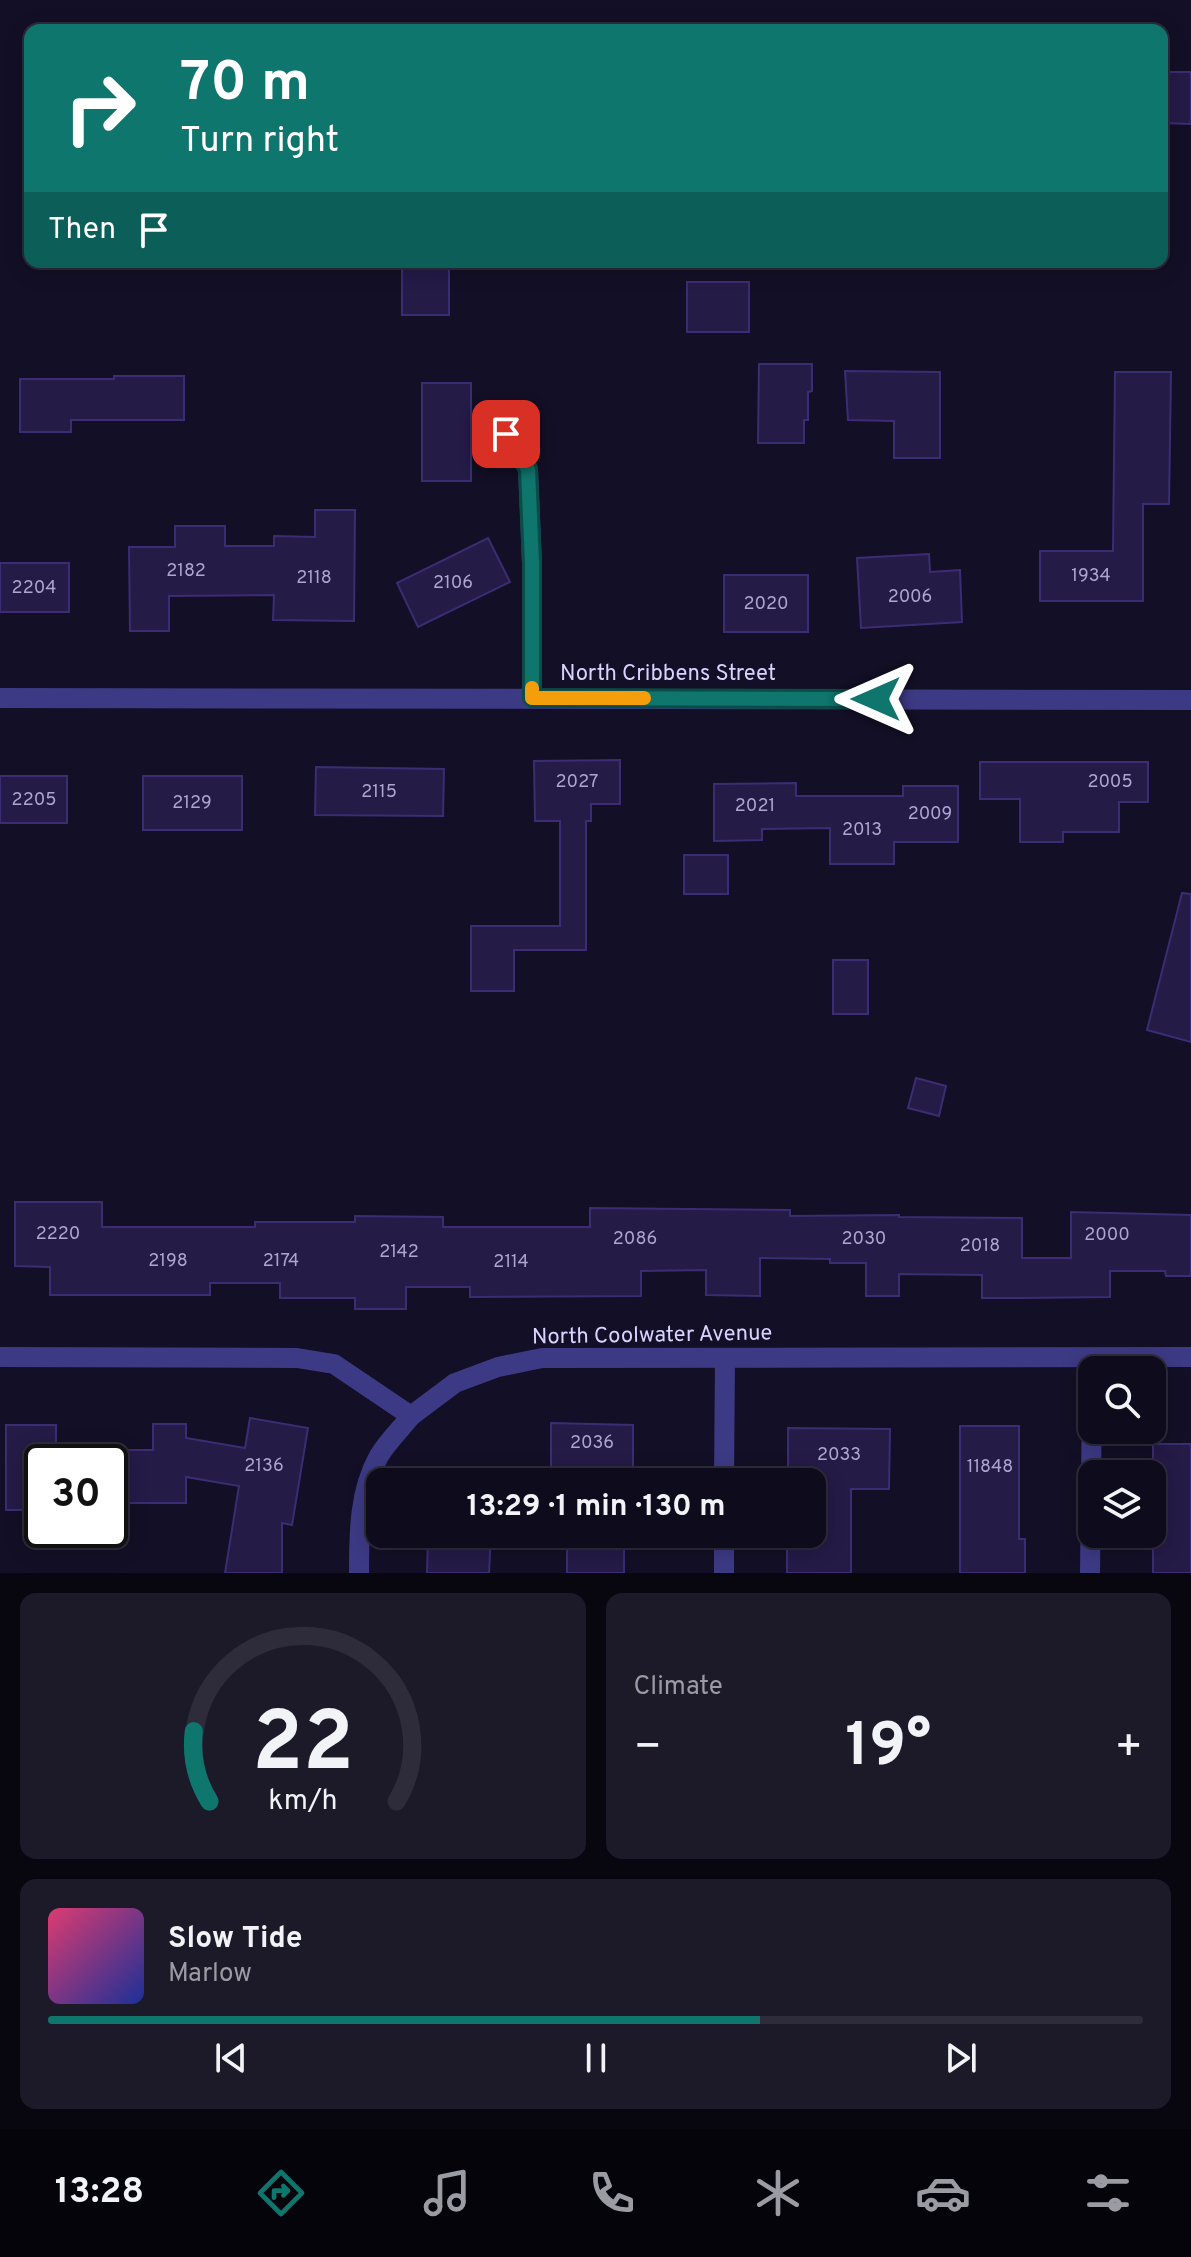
<!DOCTYPE html>
<html lang="en">
<head>
<meta charset="utf-8">
<style>
  body { margin:0; font-family:Overpass,sans-serif; background:#1c1929; color:#f1f3f6; height:100vh; display:flex; flex-direction:column; font-size:30px; white-space:nowrap }
  * { box-sizing:border-box; margin:0 }
  p { font-size:26px; color:#9b9ba3 }
  .icon { flex:none; width:44px; height:44px; fill:none; stroke:currentColor; stroke-width:2; stroke-linecap:round; stroke-linejoin:round }
  .map { position:relative; height:1573px; overflow:hidden }
  .details { display:flex; flex-direction:column; gap:20px; padding:20px; background:#08060f; flex:1 }
  .details>* { flex:none }
  .banner { position:absolute; left:24px; top:24px; width:1144px; height:244px; border-radius:16px; box-shadow:0 4px 20px #0003,0 0 0 2px #2e2b3b; background:#0f766e; color:#fff; overflow:hidden }
  .tools { position:absolute; left:1078px; top:1356px; display:grid; gap:16px }
  .tools a { display:grid; place-items:center; width:88px; height:88px; border-radius:16px; background:#0e0b1c; box-shadow:0 4px 20px #0003,0 0 0 2px #2e2b3b; font-size:40px }
  .speed { position:absolute; left:24px; top:1444px; display:flex; gap:16px; font-size:40px; font-weight:700; text-align:center }
  .speed>* { display:grid; place-content:center; width:104px; height:104px; border-radius:50%; background:#0e0b1c; box-shadow:0 4px 20px #0003,0 0 0 2px #2e2b3b; line-height:1 }
  .speed .limit { border:4px solid #111; border-radius:12px; background:#fff; color:#111 }
  .pin { position:absolute; display:grid; place-items:center; width:68px; height:68px; color:#fff; margin:-34px; border-radius:16px; box-shadow:0 4px 12px #0006 }
  .me { position:absolute; width:88px; margin:-44px; rotate:270deg; stroke-linejoin:round; filter:drop-shadow(0 0 6px #0008) }
  .turn { display:flex; align-items:center; gap:28px; height:168px; padding:0 24px; font-size:36px }
  .turn .icon { width:104px; height:104px; stroke-width:2.5 }
  .turn b { display:block; font-size:56px; line-height:68px }
  .then { display:flex; align-items:center; height:76px; padding:0 24px; background:#0003; gap:16px; font-size:30px }
  .big { font-size:60px; font-weight:700; line-height:1.1 }
  .details .widget { flex:1; display:flex; flex-direction:column; justify-content:center; gap:12px; min-width:0; padding:0 28px; border-radius:16px; background:#1c1929 }
  .details .dial { align-items:center; gap:0 }
  .dial svg { height:208px; overflow:visible; fill:none; stroke:#2e2b3b; stroke-width:7; stroke-linecap:round; text-anchor:middle }
  .dial text { fill:#f1f3f6; stroke:none }
  .song { display:flex; align-items:center; gap:24px }
  .cover { width:96px; height:96px; border-radius:12px; background:linear-gradient(135deg,hsl(340 70% 55%),hsl(230 70% 35%)) }
  .played { height:8px; border-radius:4px; background:linear-gradient(90deg,#0f766e 65%,#2e2b3b 65%) }
  .keys { display:flex; justify-content:space-around; direction:ltr }
  .heat { display:flex; justify-content:space-between; align-items:center; font-size:44px; direction:ltr }
  .details .tiles { flex:1; display:grid; gap:20px; grid-template-columns:1fr 1fr }
  .widget:last-child { grid-column:span 2 }
  .trip { position:absolute; left:366px; top:1468px; width:460px; height:80px; border-radius:16px; background:#0e0b1c; box-shadow:0 4px 20px #0003,0 0 0 2px #2e2b3b; font-weight:700; line-height:80px; text-align:center }
  .tab-bar { display:flex; height:128px; justify-content:space-around; align-items:center; background:#06040b; color:#9b9ba3 }
  .tab-bar .icon { width:56px; height:56px }
  .tab-bar .current { color:#0f766e }
  .tab-bar b { font-size:36px; color:#f1f3f6 }
  .map>svg:first-child { display:block }
  .building { fill:#241b47; stroke:#3b2d73; stroke-width:2 }
  .lines { fill:none; stroke-linecap:round; stroke-linejoin:round }
  .minor { stroke:#3d3a85; stroke-width:20 }
  .route-casing { stroke:#0a4d48; stroke-width:20 }
  .route { stroke:#0f766e; stroke-width:14 }
  .slow { stroke:#f59e0b; stroke-width:14 }
  .labels { text-anchor:middle; dominant-baseline:central; stroke-width:8; stroke-linejoin:round; paint-order:stroke }
  .number-label { font-size:18px; fill:#aca6d1 }
  .street-label { font-size:22px; fill:#d9d4ff; stroke:#130f26 }
</style>
</head>
<body>
<div class="map">
<svg width="1191" height="1573" viewBox="0 0 1191 1573">
  <rect width="100%" height="100%" fill="#130f26"/>
  <!-- building -->
  <g class="building">
    <polygon points="1162,72 1191,72 1191,124 1162,123"/>
    <rect x="402" y="262" width="47" height="53"/>
    <rect x="687" y="282" width="62" height="50"/>
    <polygon points="759,364 812,364 812,391 808,392 808,420 804,420 804,443 758,443"/>
    <polygon points="845,371 940,372 940,458 894,458 894,421 848,420"/>
    <polygon points="1115,372 1171,372 1169,504 1143,504 1143,601 1040,601 1040,551 1113,551"/>
    <polygon points="114,376 184,376 184,420 71,420 71,432 20,432 20,379 114,379"/>
    <rect x="422" y="383" width="49" height="98"/>
    <polygon points="315,510 355,510 354,621 273,620 274,595 169,596 169,631 130,631 129,547 175,547 175,526 225,526 225,546 274,546 274,536 315,537"/>
    <polygon points="488,538 510,582 418,627 397,583"/>
    <polygon points="929,554 930,572 960,570 962,622 861,628 857,558"/>
    <rect x="0" y="563" width="69" height="49"/>
    <rect x="724" y="575" width="84" height="57"/>
    <polygon points="620,760 620,804 591,804 591,821 586,821 586,950 514,950 514,991 471,991 471,926 560,926 560,821 535,821 534,761"/>
    <polygon points="980,762 1148,762 1148,802 1119,802 1119,832 1063,832 1063,842 1020,842 1020,799 980,799"/>
    <polygon points="316,767 444,769 443,816 315,815"/>
    <rect x="0" y="776" width="67" height="47"/>
    <rect x="143" y="776" width="99" height="54"/>
    <polygon points="796,783 796,796 903,796 903,786 958,786 958,842 894,842 894,864 830,864 830,828 762,829 762,840 714,841 714,784"/>
    <rect x="684" y="855" width="44" height="39"/>
    <polygon points="1182,893 1191,894 1191,1042 1147,1030"/>
    <rect x="833" y="960" width="35" height="54"/>
    <polygon points="916,1078 946,1086 939,1116 908,1108"/>
    <polygon points="15,1202 102,1202 102,1227 255,1227 255,1222 355,1222 355,1216 443,1217 443,1227 590,1227 590,1208 790,1210 790,1216 899,1215 899,1217 1022,1218 1022,1258 1071,1258 1071,1212 1191,1215 1191,1276 1166,1276 1165,1271 1110,1271 1110,1297 1021,1298 982,1298 982,1275 899,1274 899,1296 866,1296 866,1263 830,1263 830,1259 760,1258 760,1296 706,1295 706,1270 641,1271 641,1296 470,1297 470,1287 406,1287 406,1309 355,1309 355,1298 280,1298 280,1283 210,1283 210,1295 50,1295 50,1267 15,1266"/>
    <polygon points="250,1418 308,1428 292,1525 282,1523 282,1573 225,1573 239,1486 186,1477 186,1503 117,1503 117,1450 153,1450 153,1424 186,1424 186,1438 245,1448"/>
    <polygon points="551,1423 633,1425 633,1482 570,1482 570,1467 551,1467"/>
    <polygon points="6,1425 56,1425 56,1462 42,1462 42,1510 6,1510"/>
    <polygon points="960,1426 1019,1426 1019,1539 1025,1539 1025,1573 960,1573"/>
    <polygon points="788,1428 890,1429 889,1489 851,1489 851,1573 787,1573 787,1534 812,1534 812,1482 788,1482"/>
    <rect x="1153" y="1444" width="38" height="129"/>
    <polygon points="428,1534 491,1534 489,1573 427,1573"/>
    <rect x="567" y="1534" width="57" height="39"/>
  </g>
  <g class="lines">
    <!-- minor -->
    <g class="minor">
      <polyline points="506,434 528,469 532,564 532,698"/>
      <polyline points="0,698 1191,700"/>
      <polyline points="0,1357 297,1358 334,1364 411,1416 455,1383 498,1367 542,1358 1191,1357"/>
      <polyline points="724,1482 725,1358"/>
      <path d="M359 1573C359 1533 359 1491 379 1456 388 1441 401 1429 411 1416"/>
      <polyline points="724,1573 724,1534"/>
      <polyline points="1090,1573 1092,1393"/>
    </g>
  </g>
  <g class="lines">
    <!-- route casing -->
    <g class="route-casing">
      <polyline id="route" points="506,434 528,469 532,564 532,698 876,699"/>
    </g>
    <!-- route -->
    <use href="#route" class="route"/>
    <!-- slow -->
    <polyline class="slow" points="532,688 532,698 644,698"/>
  </g>
  <g class="labels">
    <!-- number labels -->
    <g class="number-label">
      <text x="186" y="571">2182</text>
      <text x="1091" y="576">1934</text>
      <text x="314" y="578">2118</text>
      <text x="453" y="583">2106</text>
      <text x="34" y="588">2204</text>
      <text x="910" y="597">2006</text>
      <text x="766" y="604">2020</text>
      <text x="577" y="782">2027</text>
      <text x="1110" y="782">2005</text>
      <text x="379" y="792">2115</text>
      <text x="34" y="800">2205</text>
      <text x="192" y="803">2129</text>
      <text x="755" y="806">2021</text>
      <text x="930" y="814">2009</text>
      <text x="862" y="830">2013</text>
      <text x="58" y="1234">2220</text>
      <text x="1107" y="1235">2000</text>
      <text x="635" y="1239">2086</text>
      <text x="864" y="1239">2030</text>
      <text x="980" y="1246">2018</text>
      <text x="399" y="1252">2142</text>
      <text x="168" y="1261">2198</text>
      <text x="281" y="1261">2174</text>
      <text x="511" y="1262">2114</text>
      <text x="592" y="1443">2036</text>
      <text x="839" y="1455">2033</text>
      <text x="264" y="1466">2136</text>
      <text x="990" y="1467">11848</text>
    </g>
    <!-- street labels -->
    <g class="street-label">
      <text x="668" y="674">North Cribbens Street</text>
      <text transform="translate(652 1336) rotate(-1)">North Coolwater Avenue</text>
    </g>
  </g>
</svg>
<div class="tools">
<a><svg class="icon" aria-label="search" viewBox="0 0 24 24"><circle cx="10" cy="10" r="6"/><path d="M15 15l6 6"/></svg></a>
<a><svg class="icon" aria-label="layers" viewBox="0 0 24 24"><path d="M12 4l9 5-9 5-9-5zM3 14l9 5 9-5"/></svg></a>
</div>
<div class="speed"><div class="limit">30</div></div>
<div class="pin" style="left:506px;top:434px;background:#d93025"><svg class="icon" aria-label="arrive" viewBox="0 0 24 24"><path d="M6 21V4h12l-3 4 3 4H6"/></svg></div>
<svg class="me" style="left:876px;top:699px" viewBox="-20 -20 40 40"><path d="M0-17L14 15 0 8-14 15z" fill="#0f766e" stroke="#fff" stroke-width="4"/></svg>
<div class="trip">13:29 · 1 min · 130 m</div>
<div class="banner">
<div class="turn"><svg class="icon" aria-label="right" viewBox="0 0 24 24"><path d="M7 20v-9h11M14 6l5 5-5 5"/></svg><div><b>70 m</b>Turn right</div></div>
<div class="then">Then<svg class="icon" aria-label="arrive" viewBox="0 0 24 24"><path d="M6 21V4h12l-3 4 3 4H6"/></svg></div>
</div>
</div>
<section class="details">
<div class="tiles">
<div class="widget dial"><svg viewBox="0 0 100 80">
<path d="M14 69A42 42 0 1 1 86 69"/>
<path d="M14 69A42 42 0 0 1 8 42" stroke="#0f766e"/>
<text x="50" y="56" font-size="32" font-weight="700">22</text>
<text x="50" y="72" font-size="11">km/h</text>
</svg></div>
<div class="widget"><p>Climate</p>
<div class="heat"><a>−</a><b class="big">19°</b><a>+</a></div>
</div>
<div class="widget">
<div class="song"><i class="cover"></i><div><b>Slow Tide</b><p>Marlow</p></div></div>
<div class="played"></div>
<div class="keys"><svg class="icon" aria-label="previous" viewBox="0 0 24 24"><path d="M18 5L8 12l10 7zM5 5v14"/></svg><svg class="icon" aria-label="pause" viewBox="0 0 24 24"><path d="M8 5v14M16 5v14"/></svg><svg class="icon" aria-label="next" viewBox="0 0 24 24"><path d="M6 5l10 7-10 7zM19 5v14"/></svg></div>
</div>
</div>
</section>
<nav class="tab-bar">
<b>13:28</b>
<svg class="icon current" aria-label="directions" viewBox="0 0 24 24"><path d="M12 3l9 9-9 9-9-9zM9 14v-3h6M13 9l2 2-2 2"/></svg>
<svg class="icon" aria-label="music" viewBox="0 0 24 24"><path d="M9 18V5l10-2v13"/><circle cx="6" cy="18" r="3"/><circle cx="16" cy="16" r="3"/></svg>
<svg class="icon" aria-label="phone" viewBox="0 0 24 24"><path d="M5 4h4l2 5-3 2q2 4 5 5l2-3 5 2v4C11 20 4 13 5 4z"/></svg>
<svg class="icon" aria-label="climate" viewBox="0 0 24 24"><path d="M12 3v18M4 7l16 10M4 17L20 7"/></svg>
<svg class="icon" aria-label="car" viewBox="0 0 24 24"><path d="M5 17H2v-5l4-1 3-4h7l3 4 3 1v5h-3M9 17h6M6 11h13"/><circle cx="7" cy="17" r="2"/><circle cx="17" cy="17" r="2"/></svg>
<svg class="icon" aria-label="filters" viewBox="0 0 24 24"><path d="M4 7h16M4 17h16"/><circle cx="9" cy="7" r="2"/><circle cx="15" cy="17" r="2"/></svg>
</nav>
</body>
</html>
